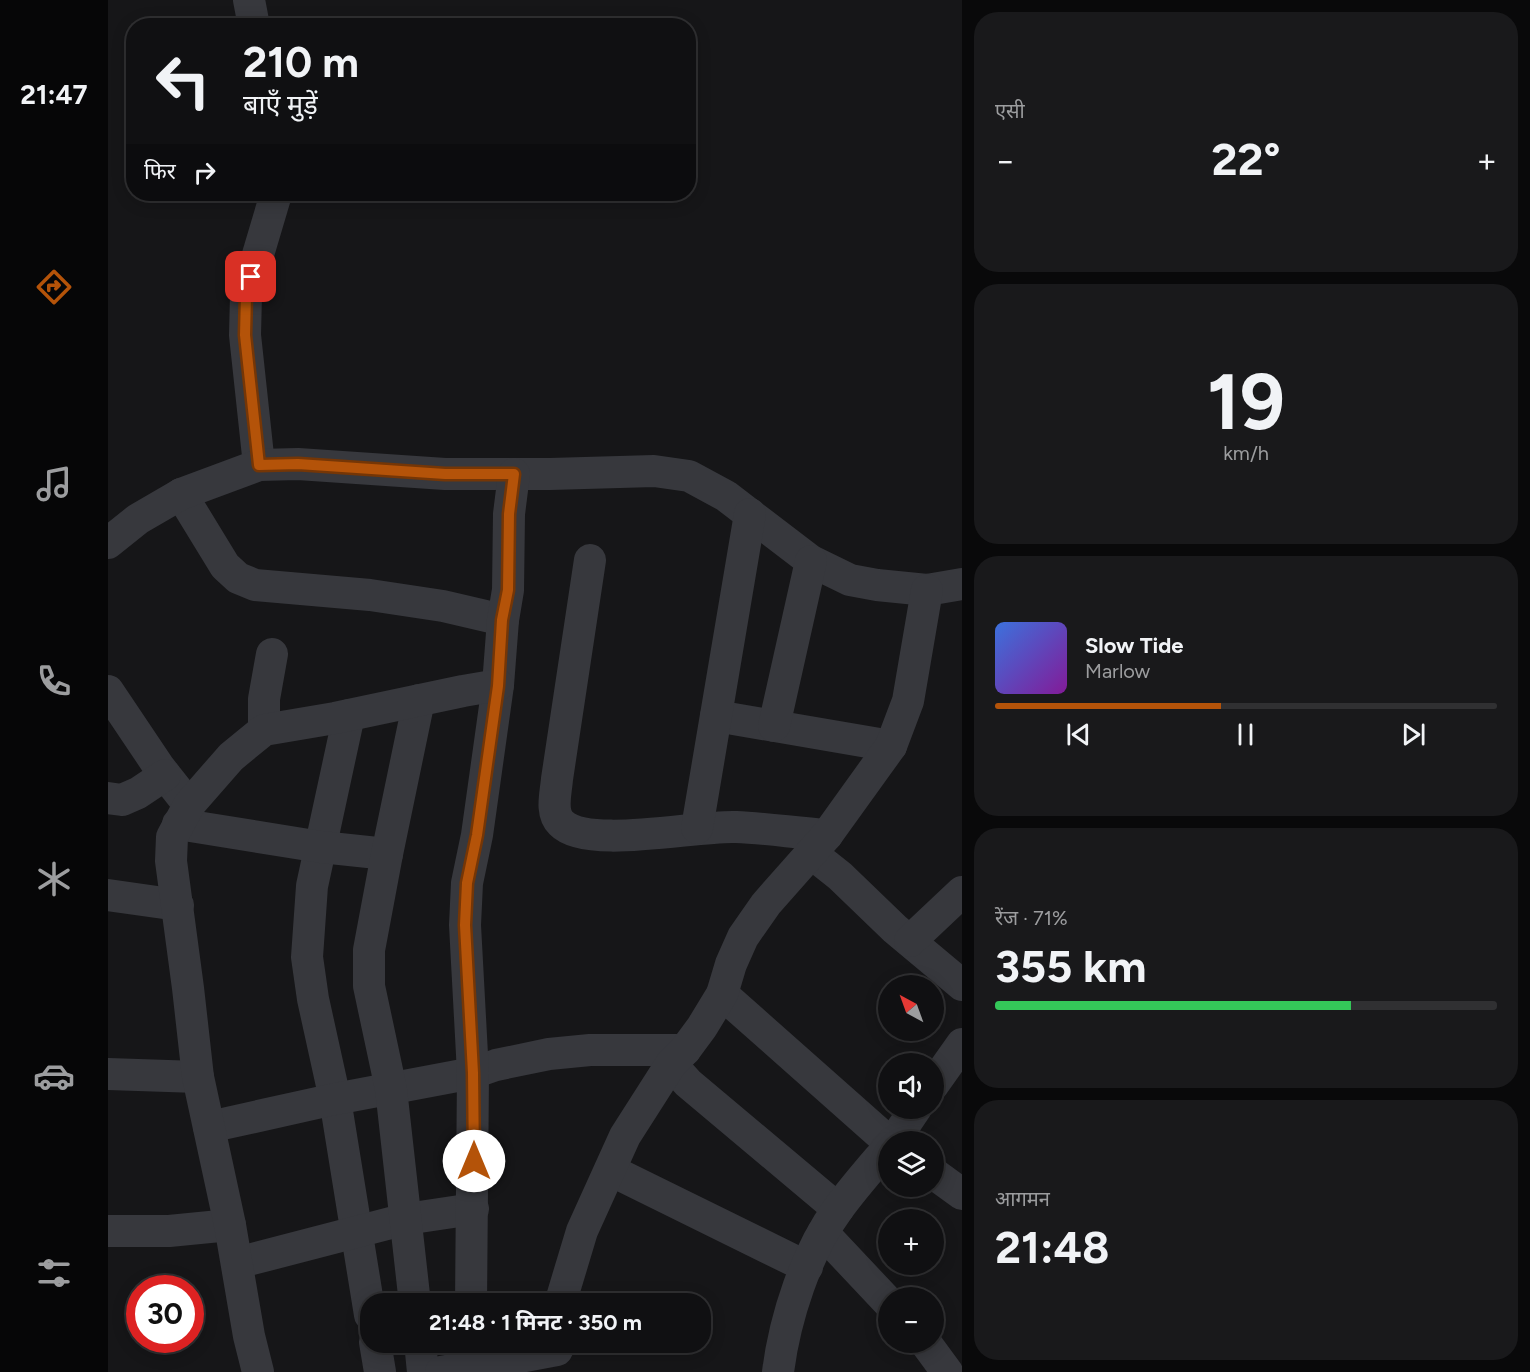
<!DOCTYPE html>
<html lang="hi">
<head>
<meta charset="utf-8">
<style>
  body { margin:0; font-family:Figtree,"Noto Sans Devanagari",sans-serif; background:#19191b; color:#f1f3f6; height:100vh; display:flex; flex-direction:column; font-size:22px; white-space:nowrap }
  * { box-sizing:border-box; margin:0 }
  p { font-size:20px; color:#9c9d9f }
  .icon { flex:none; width:33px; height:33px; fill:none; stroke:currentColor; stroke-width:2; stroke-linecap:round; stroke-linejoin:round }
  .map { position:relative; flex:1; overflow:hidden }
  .drawer { display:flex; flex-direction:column; gap:12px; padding:12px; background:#09090a; width:568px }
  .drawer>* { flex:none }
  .top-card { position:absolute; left:18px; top:18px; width:570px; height:183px; border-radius:24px; box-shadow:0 3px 15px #0003,0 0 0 2px #303032; background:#101012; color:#f1f3f6; overflow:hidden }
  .needle { width:39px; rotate:319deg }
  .fabs { position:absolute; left:770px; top:975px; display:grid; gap:12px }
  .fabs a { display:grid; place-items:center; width:66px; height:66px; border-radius:50%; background:#101012; box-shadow:0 3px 15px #0003,0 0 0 2px #303032; font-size:30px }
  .speed { position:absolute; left:18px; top:1275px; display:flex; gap:12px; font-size:30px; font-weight:700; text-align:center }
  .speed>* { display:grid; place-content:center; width:78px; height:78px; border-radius:50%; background:#101012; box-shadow:0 3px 15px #0003,0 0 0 2px #303032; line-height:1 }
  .speed .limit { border:9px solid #d22; background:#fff; color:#111 }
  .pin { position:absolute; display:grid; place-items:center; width:51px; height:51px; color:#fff; margin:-26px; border-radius:12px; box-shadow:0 3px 9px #0006 }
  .me { position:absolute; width:66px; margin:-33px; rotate:0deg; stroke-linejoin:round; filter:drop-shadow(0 0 4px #0008) }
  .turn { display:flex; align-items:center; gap:21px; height:126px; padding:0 18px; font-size:27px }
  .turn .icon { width:78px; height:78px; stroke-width:2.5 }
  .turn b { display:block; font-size:42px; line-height:51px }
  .then { display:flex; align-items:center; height:57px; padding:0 18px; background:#0003; gap:12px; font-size:22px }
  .big { font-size:45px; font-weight:700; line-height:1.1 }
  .drawer .card { flex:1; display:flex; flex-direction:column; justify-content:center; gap:9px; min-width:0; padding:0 21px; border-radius:24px; background:#19191b }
  .drawer .dial { align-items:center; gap:0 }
  .dial b { font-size:78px; line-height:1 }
  .song { display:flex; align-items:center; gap:18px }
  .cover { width:72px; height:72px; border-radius:9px; background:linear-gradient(135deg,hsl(220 70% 55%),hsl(290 70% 35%)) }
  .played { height:6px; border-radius:3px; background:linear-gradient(90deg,#b45309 45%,#303032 45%) }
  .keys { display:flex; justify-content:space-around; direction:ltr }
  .heat { display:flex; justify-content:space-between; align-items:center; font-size:33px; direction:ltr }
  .charge { height:9px; border-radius:4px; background:linear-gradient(90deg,#34c759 71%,#303032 0) }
  .trip { position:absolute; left:252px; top:1293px; width:351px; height:60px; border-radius:24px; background:#101012; box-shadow:0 3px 15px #0003,0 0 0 2px #303032; font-weight:700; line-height:60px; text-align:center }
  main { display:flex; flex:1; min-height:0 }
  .tabs { display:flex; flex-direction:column; width:108px; justify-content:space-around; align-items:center; background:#060607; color:#9c9d9f }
  .tabs .icon { width:42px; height:42px }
  .tabs .active { color:#b45309 }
  .tabs b { font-size:27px; color:#f1f3f6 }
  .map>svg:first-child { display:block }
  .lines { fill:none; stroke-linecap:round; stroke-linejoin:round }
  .minor { stroke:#37383d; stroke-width:32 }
  .route-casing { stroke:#753606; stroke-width:15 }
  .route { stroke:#b45309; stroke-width:10 }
</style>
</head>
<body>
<main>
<nav class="tabs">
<b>21:47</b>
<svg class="icon active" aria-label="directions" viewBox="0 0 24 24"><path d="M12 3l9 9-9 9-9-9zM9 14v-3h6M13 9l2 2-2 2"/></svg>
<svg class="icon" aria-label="music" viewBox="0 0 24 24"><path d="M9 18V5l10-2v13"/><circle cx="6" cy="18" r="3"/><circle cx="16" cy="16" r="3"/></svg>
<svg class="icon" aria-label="phone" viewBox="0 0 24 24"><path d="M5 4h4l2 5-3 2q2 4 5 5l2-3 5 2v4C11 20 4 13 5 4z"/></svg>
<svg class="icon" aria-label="climate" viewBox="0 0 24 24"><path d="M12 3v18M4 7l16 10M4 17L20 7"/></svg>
<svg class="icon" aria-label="car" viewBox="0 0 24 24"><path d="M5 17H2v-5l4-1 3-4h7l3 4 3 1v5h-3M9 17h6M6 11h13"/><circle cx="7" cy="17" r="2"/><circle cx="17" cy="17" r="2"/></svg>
<svg class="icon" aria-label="filters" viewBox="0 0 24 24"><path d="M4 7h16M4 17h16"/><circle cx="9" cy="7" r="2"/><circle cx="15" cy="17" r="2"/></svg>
</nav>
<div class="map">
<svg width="854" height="1372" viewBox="0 0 854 1372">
  <rect width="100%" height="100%" fill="#161618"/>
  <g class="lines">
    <!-- minor -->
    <g class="minor">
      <polyline points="141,0 146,26"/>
      <polyline points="151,465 137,335 138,295 168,194"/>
      <polyline points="73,494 117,566 130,578 147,585 262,595 335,606 395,620"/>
      <polyline points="0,543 30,519 73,494 151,465 190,464 337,474 442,474 546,471 581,476 618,496 703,561 742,580 769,585 819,590 854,584"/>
      <path d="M482 560 449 779C448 793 442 812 453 823 479 850 589 825 628 827 658 828 688 833 719 835"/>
      <polyline points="0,691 51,767 81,805"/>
      <polyline points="241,715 204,886 199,957 205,999 227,1099 262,1315"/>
      <polyline points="608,716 783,746"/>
      <polyline points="666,726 703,561"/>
      <polyline points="156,730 156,699 164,654"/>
      <polyline points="0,798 14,800 30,793 57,775"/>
      <polyline points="70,824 213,847 279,854"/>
      <polyline points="589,828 642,514"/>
      <polyline points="703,853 732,876 787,929 854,985"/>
      <polyline points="0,895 70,905"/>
      <polyline points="802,941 854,892"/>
      <polyline points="614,994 781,1142"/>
      <polyline points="563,1064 580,1083 730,1209"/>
      <polyline points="0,1074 90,1077"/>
      <polyline points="825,1085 854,1044"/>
      <polyline points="101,1127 227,1099 365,1073 388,1065 441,1054 482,1050 577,1050"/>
      <polyline points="785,1142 808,1108"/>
      <polyline points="502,1170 699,1267"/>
      <polyline points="825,1173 854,1194"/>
      <polyline points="0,1231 61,1231 122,1225"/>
      <polyline points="715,1233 780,1302"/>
      <polyline points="129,1263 298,1219 365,1209"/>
      <polyline points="307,1304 283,1089 261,986 261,950 279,854 311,700"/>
      <polyline points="363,1304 365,1073 357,925 359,883 369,835 390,685 395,620 400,590 401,514 406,474"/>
      <polyline points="452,1304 474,1231 517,1136 563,1064 577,1050 594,1027 614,994 623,964 635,937 658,904 719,835 783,746 800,701 819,590"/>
      <polyline points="267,1342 272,1372"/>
      <polyline points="312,1342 315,1372"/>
      <polyline points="817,1342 839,1372"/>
      <polyline points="150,1372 141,1336 122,1225 90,1077 80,988 63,861 64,837 81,805 123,757 156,730 227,718 355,691 390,685"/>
      <polyline points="333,1372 449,1350"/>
      <path d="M670 1372C677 1317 698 1253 730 1209 746 1187 763 1168 780 1148"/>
    </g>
  </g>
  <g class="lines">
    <!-- route casing -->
    <g class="route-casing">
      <polyline id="route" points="143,277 138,295 137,335 151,465 190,464 337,474 406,474 401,514 400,590 394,620 390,686 369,835 359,883 357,925 365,1073 366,1161"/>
    </g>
    <!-- route -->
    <use href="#route" class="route"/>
  </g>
</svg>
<div class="fabs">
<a><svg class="needle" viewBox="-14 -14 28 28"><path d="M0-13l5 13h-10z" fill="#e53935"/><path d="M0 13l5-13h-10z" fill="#9c9d9f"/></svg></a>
<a><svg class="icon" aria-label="sound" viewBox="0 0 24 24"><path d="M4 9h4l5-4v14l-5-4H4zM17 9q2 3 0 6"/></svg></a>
<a><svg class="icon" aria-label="layers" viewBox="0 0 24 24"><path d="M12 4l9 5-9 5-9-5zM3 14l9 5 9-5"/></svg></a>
<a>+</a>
<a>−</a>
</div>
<div class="speed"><div class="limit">30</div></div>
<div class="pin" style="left:143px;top:277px;background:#d93025"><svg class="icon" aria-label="arrive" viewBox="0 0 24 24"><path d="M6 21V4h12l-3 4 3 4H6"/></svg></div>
<svg class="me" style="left:366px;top:1161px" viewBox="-20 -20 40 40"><circle r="19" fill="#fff"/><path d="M0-13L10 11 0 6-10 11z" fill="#b45309"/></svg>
<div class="trip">21:48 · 1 मिनट · 350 m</div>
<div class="top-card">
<div class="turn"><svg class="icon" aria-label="left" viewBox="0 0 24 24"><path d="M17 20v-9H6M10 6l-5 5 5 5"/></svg><div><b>210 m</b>बाएँ मुड़ें</div></div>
<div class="then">फिर<svg class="icon" aria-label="right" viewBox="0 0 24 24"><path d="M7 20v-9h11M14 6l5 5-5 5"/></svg></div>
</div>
</div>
<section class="drawer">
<div class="card"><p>एसी</p>
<div class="heat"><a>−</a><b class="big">22°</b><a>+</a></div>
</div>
<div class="card dial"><b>19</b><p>km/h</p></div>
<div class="card">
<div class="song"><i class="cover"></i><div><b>Slow Tide</b><p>Marlow</p></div></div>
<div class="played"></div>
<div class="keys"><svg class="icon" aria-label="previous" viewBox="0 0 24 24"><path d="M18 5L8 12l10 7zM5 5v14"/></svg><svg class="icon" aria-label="pause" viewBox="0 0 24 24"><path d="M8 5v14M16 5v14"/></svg><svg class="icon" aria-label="next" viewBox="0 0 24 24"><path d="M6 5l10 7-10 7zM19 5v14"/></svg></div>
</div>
<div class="card"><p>रेंज · 71%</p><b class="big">355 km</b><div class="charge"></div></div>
<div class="card"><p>आगमन</p><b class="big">21:48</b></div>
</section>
</main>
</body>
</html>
